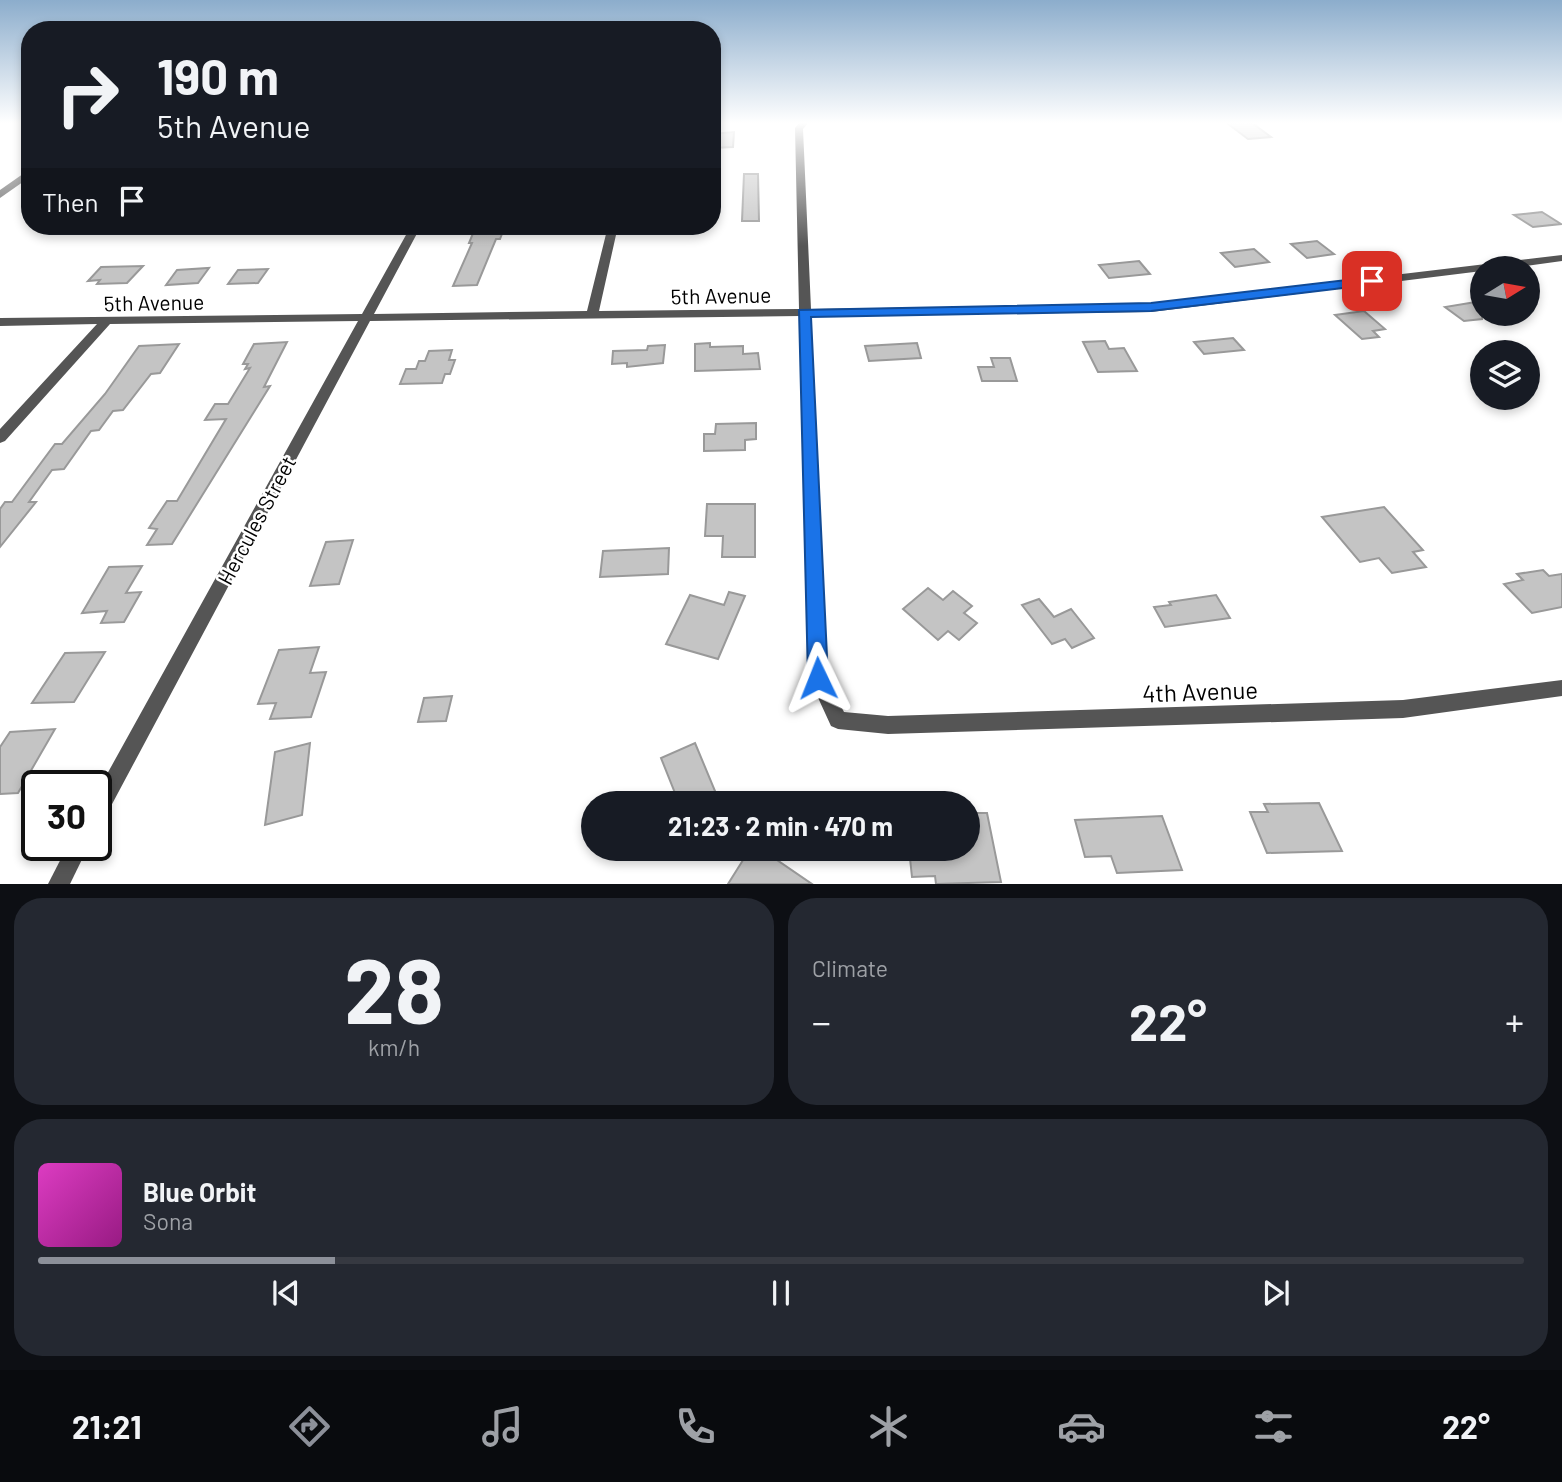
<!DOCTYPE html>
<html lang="en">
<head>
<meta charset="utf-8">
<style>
  body { margin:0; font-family:Barlow,sans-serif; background:#242831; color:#f1f3f6; height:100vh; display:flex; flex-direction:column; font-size:26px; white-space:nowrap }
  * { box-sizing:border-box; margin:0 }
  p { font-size:23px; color:#9ea1a6 }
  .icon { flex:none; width:38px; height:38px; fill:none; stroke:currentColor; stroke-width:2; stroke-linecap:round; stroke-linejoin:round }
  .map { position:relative; height:884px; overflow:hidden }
  .side { display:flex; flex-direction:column; gap:14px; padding:14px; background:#0d0f14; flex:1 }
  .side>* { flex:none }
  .banner { position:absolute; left:21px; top:21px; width:700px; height:214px; border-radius:28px; box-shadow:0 4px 10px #0003; background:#171b24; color:#f1f3f6; overflow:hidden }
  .needle { width:46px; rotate:79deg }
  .tools { position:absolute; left:1470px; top:256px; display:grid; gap:14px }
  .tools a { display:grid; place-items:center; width:70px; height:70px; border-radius:50%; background:#171b24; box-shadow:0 4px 10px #0003; font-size:35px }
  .speed { position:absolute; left:21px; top:770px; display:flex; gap:14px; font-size:35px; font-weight:700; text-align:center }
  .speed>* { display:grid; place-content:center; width:91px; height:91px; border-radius:50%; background:#171b24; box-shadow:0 4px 10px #0003; line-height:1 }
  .speed .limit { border:4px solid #111; border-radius:10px; background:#fff; color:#111 }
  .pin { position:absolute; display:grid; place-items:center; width:60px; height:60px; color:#fff; margin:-30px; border-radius:14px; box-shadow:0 4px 10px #0006 }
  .me { position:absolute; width:77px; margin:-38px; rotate:358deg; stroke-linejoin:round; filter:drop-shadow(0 0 5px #0008) }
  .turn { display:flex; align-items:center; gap:24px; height:147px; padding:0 21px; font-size:32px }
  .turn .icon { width:91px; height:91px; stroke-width:2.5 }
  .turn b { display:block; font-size:49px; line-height:60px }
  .then { display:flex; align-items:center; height:66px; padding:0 21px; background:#0003; gap:14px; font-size:26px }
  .big { font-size:52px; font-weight:700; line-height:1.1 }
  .side .widget { flex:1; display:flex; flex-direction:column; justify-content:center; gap:10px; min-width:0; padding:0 24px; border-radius:28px; background:#242831 }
  .side .dial { align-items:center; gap:0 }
  .dial b { font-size:91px; line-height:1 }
  .song { display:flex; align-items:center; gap:21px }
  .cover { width:84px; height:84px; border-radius:10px; background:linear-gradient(135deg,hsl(310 70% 55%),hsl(310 70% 35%)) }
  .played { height:7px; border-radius:4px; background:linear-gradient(90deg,#8c9099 20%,#363941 20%) }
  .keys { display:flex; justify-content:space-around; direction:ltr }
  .heat { display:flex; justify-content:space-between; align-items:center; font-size:38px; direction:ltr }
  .side .tiles { flex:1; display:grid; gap:14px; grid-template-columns:1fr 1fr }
  .widget:last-child { grid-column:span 2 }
  .trip { position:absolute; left:581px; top:791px; width:399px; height:70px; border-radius:35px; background:#171b24; box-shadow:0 4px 10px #0003; font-weight:700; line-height:70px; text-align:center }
  .dock { display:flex; height:112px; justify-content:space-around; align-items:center; background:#090b0e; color:#9ea1a6 }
  .dock .icon { width:49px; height:49px }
  .dock .selected { color:#8c9099 }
  .dock b { font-size:32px; color:#f1f3f6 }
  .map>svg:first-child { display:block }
  .building { fill:#c4c4c4; stroke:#999; stroke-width:2 }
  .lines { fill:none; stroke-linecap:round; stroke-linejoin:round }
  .minor { fill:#555; fill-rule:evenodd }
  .tertiary { fill:#555; fill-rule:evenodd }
  .route { fill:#1a73e8; stroke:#114b97; stroke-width:2 }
  .labels { text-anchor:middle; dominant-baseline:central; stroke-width:5; stroke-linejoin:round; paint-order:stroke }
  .street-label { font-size:21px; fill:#000; stroke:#fff }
  .near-street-label { font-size:24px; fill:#000; stroke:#fff }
</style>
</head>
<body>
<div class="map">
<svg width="1562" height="884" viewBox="0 0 1562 884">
  <rect width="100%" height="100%" fill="#fff"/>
  <!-- building -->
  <g class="building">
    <polygon points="1227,123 1252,123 1271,137 1248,139"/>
    <polygon points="734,132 733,147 712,148 712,134"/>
    <polygon points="744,174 758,174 759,221 742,221"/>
    <polygon points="1542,212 1561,224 1533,227 1514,215"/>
    <polygon points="476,226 505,226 500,239 496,239 477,285 453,286 472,243 469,243"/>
    <polygon points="1317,241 1334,254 1307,258 1291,244"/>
    <polygon points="1254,249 1269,262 1235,267 1221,253"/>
    <polygon points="1139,261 1150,274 1109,278 1099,265"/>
    <polygon points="143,266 127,283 97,284 100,280 88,281 101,267"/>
    <polygon points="209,268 198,283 166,285 177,270"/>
    <polygon points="268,269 258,283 228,284 238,270"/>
    <polygon points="1482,301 1482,319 1464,321 1445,307"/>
    <polygon points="1364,311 1385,329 1373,331 1379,337 1362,339 1335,315"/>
    <polygon points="1233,338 1244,350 1204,354 1194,342"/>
    <polygon points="1105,341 1109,349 1124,348 1137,371 1098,372 1083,342"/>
    <polygon points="287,342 264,387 270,386 172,544 147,545 157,529 149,528 167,501 177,501 226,419 205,420 215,404 228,404 250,368 245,369 248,364 243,364 254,344"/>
    <polygon points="710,343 710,347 743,346 743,354 758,353 760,369 695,371 695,344"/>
    <polygon points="917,343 921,358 869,361 865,346"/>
    <polygon points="179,344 160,373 151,374 123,410 113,411 99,430 91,431 64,469 52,470 29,502 36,502 0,547 0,509 5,502 12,502 55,444 62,444 105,394 139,346"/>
    <polygon points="665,345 663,363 627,367 627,363 612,364 613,351 647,350 648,346"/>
    <polygon points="452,350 449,360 455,360 450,374 445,374 442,383 400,384 406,369 416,369 419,361 425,361 429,351"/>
    <polygon points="991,358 1010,358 1017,381 982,381 978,367 994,367"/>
    <polygon points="756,423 756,439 745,440 745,450 704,451 704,434 715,434 716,424"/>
    <polygon points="707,504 755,504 755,557 722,557 723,536 705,536"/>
    <polygon points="1384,507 1423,550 1413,552 1426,567 1392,573 1379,558 1360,562 1322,517"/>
    <polygon points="353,540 339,584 310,586 326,542"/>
    <polygon points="669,548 668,574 600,577 603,551"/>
    <polygon points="142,566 126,593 141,592 124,622 101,623 107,611 82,613 109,567"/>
    <polygon points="1543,570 1549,576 1562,574 1562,607 1532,613 1504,584 1523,580 1517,574"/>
    <polygon points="928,588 943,600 953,591 972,606 964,613 977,623 959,640 948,631 938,640 903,609"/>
    <polygon points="729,592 745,596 718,659 666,644 690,595 724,605"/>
    <polygon points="1216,595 1230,618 1165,627 1154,607 1171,605 1169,602"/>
    <polygon points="1039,599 1054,617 1071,609 1094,638 1072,648 1065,639 1052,644 1022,605"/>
    <polygon points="319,647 310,673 326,672 311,717 270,719 276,703 258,704 279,650"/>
    <polygon points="105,652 74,702 32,703 65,653"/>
    <polygon points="452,696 446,721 418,722 424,698"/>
    <polygon points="55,729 18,793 0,794 0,747 10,732"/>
    <polygon points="310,743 302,815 265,825 275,752"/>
    <polygon points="695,743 720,803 679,803 661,758"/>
    <polygon points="1319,803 1342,851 1267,853 1250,812 1268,812 1264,804"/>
    <polygon points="968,813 987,813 1001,882 936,884 935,876 912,877 909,849 968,849"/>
    <polygon points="1162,816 1182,870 1117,873 1111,856 1085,857 1075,820"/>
    <polygon points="750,849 761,849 812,884 728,884"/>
  </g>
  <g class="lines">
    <!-- minor -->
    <g class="minor">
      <polygon points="799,123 808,123 803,129 811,309 1151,304 1562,255 1562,261 1512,268 1482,268 1482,271 1151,312 811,316 827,678 844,712 888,716 1403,700 1562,680 1562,696 1403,718 888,734 838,729 831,726 809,678 800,316 370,321 103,821 96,824 96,794 358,321 110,324 5,441 0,443 0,429 97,324 0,326 0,318 362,314 411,226 421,226 374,314 587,311 608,226 618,226 599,311 799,309 795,128"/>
      <polygon points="68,845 89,845 70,884 48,884"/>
    </g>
    <!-- tertiary -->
    <polygon class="tertiary" points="30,169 30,177 0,198 0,190"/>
  </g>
  <!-- sky -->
  <linearGradient id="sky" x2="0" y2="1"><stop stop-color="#8cadcc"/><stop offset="0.5" stop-color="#fff"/><stop offset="1" stop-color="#fff" stop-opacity="0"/></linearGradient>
  <rect width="1562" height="246" fill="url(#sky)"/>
  <!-- route -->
  <polygon class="route" points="1372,277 1378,281 1376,284 1151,311 811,317 828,678 826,685 818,687 811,685 808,678 799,310 1151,303"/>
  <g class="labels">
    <!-- street labels -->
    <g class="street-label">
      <text transform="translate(721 295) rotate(-1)">5th Avenue</text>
      <text transform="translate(154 302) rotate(-1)">5th Avenue</text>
      <text transform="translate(256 520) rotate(-62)">Hercules Street</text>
    </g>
    <!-- near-street labels -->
    <g class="near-street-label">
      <text transform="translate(1200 691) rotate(-2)">4th Avenue</text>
    </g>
  </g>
</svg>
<div class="tools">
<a><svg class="needle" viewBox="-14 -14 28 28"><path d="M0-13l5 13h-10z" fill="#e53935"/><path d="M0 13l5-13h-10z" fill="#9ea1a6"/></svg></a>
<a><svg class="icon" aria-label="layers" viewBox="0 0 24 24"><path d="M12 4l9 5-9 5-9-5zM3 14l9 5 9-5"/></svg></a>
</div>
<div class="speed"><div class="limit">30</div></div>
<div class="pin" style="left:1372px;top:281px;background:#d93025"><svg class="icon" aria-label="arrive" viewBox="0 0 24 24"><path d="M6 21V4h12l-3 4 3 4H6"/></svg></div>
<svg class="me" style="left:818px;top:678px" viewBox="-20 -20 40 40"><path d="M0-17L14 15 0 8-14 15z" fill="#1a73e8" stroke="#fff" stroke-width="4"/></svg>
<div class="trip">21:23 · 2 min · 470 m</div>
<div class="banner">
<div class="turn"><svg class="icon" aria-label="right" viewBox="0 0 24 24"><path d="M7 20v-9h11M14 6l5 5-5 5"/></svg><div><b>190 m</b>5th Avenue</div></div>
<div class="then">Then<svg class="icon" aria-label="arrive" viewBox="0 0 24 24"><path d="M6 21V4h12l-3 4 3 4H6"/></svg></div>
</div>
</div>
<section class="side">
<div class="tiles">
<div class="widget dial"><b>28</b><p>km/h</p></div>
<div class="widget"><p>Climate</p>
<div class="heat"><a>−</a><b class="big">22°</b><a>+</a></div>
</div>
<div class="widget">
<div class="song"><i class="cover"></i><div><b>Blue Orbit</b><p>Sona</p></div></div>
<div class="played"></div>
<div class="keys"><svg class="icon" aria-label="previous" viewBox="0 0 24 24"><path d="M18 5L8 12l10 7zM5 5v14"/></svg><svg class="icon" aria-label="pause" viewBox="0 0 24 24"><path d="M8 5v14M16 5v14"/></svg><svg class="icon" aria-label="next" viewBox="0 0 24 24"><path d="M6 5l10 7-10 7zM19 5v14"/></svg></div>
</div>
</div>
</section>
<nav class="dock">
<b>21:21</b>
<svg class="icon selected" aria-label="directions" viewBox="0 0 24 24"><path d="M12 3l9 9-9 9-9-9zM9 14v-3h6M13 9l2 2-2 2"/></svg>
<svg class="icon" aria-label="music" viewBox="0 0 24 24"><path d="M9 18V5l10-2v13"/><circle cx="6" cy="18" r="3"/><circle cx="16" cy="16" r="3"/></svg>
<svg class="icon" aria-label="phone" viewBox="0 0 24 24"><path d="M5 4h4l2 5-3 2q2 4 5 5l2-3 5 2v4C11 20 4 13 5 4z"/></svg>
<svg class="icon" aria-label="climate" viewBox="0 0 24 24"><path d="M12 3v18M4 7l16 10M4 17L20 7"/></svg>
<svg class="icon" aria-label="car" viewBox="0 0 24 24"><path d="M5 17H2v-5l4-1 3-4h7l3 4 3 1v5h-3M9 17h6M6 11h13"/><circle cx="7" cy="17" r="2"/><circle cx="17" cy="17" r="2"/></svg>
<svg class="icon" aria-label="filters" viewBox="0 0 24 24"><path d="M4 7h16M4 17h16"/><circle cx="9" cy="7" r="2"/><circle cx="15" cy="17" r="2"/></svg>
<b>22°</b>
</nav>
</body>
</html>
